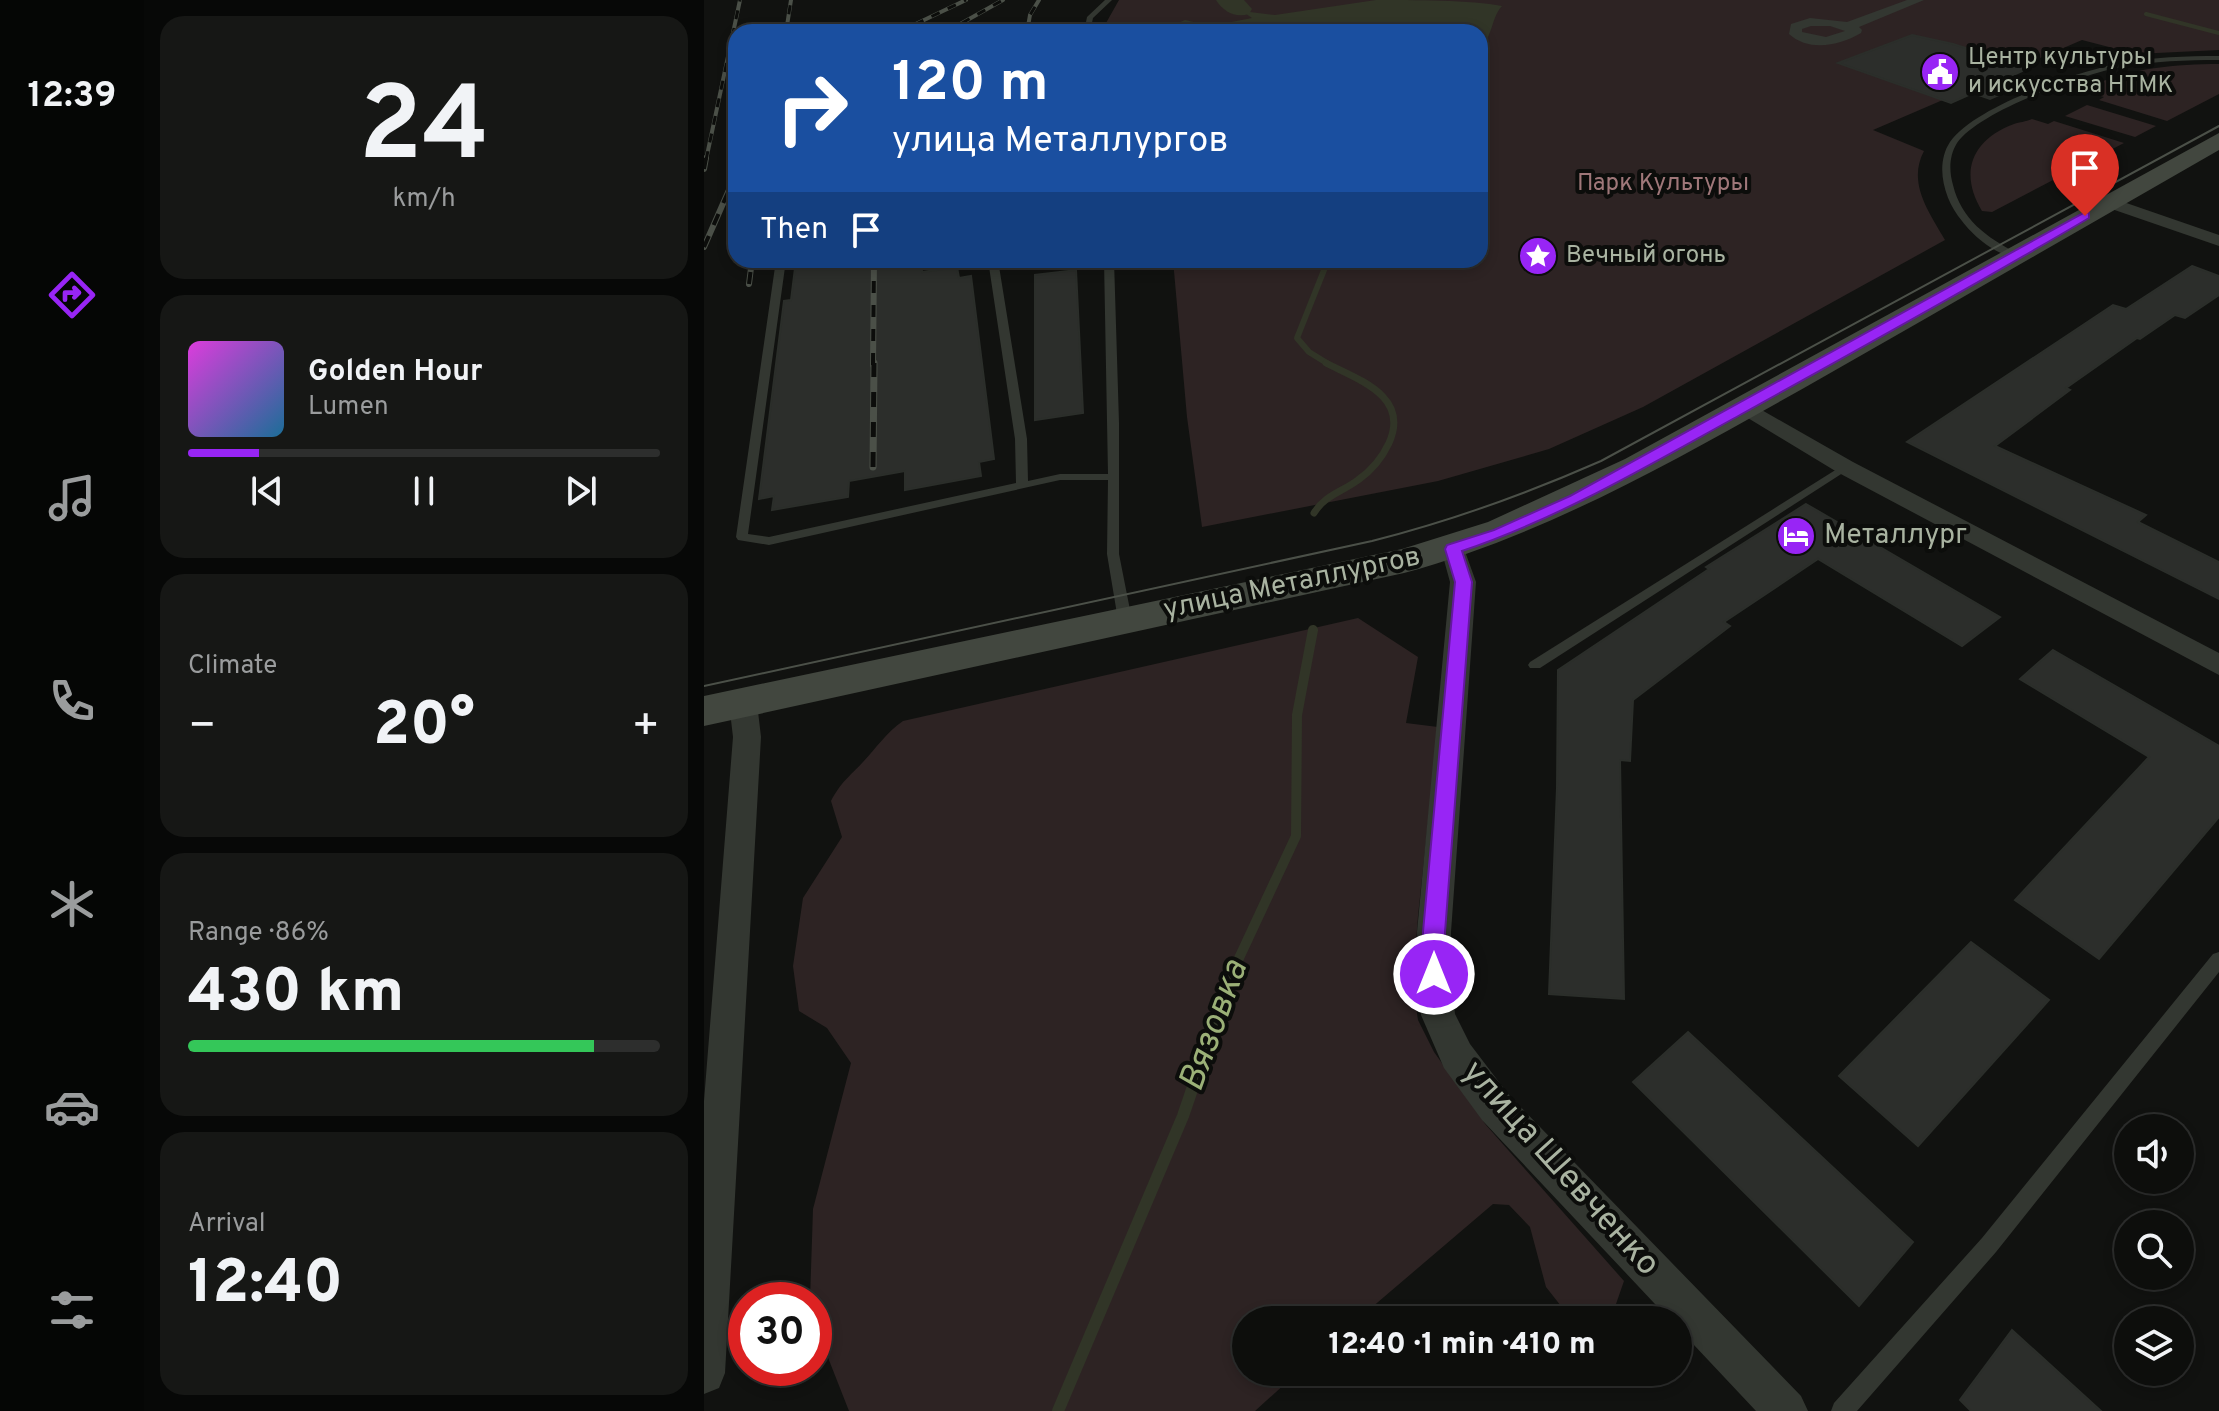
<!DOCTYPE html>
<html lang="en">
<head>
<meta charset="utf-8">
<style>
  body { margin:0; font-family:Overpass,sans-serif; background:#161715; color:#f1f3f6; height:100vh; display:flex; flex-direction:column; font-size:30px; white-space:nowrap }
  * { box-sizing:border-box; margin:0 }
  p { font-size:26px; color:#9a9c9d }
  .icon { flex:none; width:44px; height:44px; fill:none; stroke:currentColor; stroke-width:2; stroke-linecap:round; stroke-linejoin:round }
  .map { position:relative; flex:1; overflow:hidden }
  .side { display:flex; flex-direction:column; gap:16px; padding:16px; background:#070807; width:560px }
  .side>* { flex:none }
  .hud { position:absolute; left:24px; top:24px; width:760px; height:244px; border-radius:24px; box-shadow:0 4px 12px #0003,0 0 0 2px #2d2e2d; background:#1a4fa0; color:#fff; overflow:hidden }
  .tools { position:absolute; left:1410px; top:1114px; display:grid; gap:16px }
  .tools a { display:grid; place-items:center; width:80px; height:80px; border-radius:50%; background:#0d0e0c; box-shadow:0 4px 12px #0003,0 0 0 2px #2d2e2d; font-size:40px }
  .speed { position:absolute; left:24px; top:1282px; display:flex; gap:16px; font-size:40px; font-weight:700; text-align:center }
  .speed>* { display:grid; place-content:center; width:104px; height:104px; border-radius:50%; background:#0d0e0c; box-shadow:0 4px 12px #0003,0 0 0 2px #2d2e2d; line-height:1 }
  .speed .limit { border:12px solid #d22; background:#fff; color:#111 }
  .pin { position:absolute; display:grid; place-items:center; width:68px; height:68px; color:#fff; margin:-82px -34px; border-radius:50% 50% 50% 0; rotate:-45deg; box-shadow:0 0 8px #0007 }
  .pin .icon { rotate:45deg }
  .me { position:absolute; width:88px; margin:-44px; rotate:0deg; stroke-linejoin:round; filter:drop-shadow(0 0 6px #0008) }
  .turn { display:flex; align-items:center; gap:28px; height:168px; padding:0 32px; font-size:36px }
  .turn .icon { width:104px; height:104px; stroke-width:2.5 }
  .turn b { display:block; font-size:56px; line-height:68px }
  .then { display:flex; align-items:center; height:76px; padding:0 32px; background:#0003; gap:16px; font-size:30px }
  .big { font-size:60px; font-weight:800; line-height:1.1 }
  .side .card { flex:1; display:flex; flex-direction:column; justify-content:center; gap:12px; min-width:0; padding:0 28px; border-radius:24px; background:#161715 }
  .side .dial { align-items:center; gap:0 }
  .dial b { font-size:104px; line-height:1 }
  .song { display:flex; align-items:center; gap:24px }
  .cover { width:96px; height:96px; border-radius:12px; background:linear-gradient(135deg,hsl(300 70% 55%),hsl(200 70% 35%)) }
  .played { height:8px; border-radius:4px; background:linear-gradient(90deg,#9825f5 15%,#2d2e2d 15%) }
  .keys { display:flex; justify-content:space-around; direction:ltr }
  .heat { display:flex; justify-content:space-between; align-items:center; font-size:44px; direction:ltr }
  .charge { height:12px; border-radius:6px; background:linear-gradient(90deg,#34c759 86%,#2d2e2d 0) }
  .trip { position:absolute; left:528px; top:1306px; width:460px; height:80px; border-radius:40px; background:#0d0e0c; box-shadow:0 4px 12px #0003,0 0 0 2px #2d2e2d; font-weight:800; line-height:80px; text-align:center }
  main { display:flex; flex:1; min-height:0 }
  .dock { display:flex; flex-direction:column; width:144px; justify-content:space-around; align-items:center; background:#050605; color:#9a9c9d }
  .dock .icon { width:56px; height:56px }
  .dock .current { color:#9825f5 }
  .dock b { font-size:36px; color:#f1f3f6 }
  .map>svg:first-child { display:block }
  .green { fill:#2d2323 }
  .water { fill:#313527 }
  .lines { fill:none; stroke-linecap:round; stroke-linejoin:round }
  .stream-far4 { stroke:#313527; stroke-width:4 }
  .stream-far3 { stroke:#313527; stroke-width:6 }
  .stream-far2 { stroke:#313527; stroke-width:7 }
  .stream-far1 { stroke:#313527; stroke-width:10 }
  .stream { stroke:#313527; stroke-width:12 }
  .river { fill:#313527; fill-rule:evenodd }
  .building { fill:#2c2e2b; stroke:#2b2e2a; stroke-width:2 }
  .lane { fill:#333731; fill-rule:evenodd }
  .street { fill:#333731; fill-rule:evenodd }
  .secondary { fill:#42473f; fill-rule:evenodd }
  .tram { stroke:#4b5048; stroke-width:2 }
  .rail-far2-casing { stroke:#4b5048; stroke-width:4 }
  .rail-far1-casing { stroke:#4b5048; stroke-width:6 }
  .rail-casing { stroke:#4b5048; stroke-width:7 }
  .rail-far2 { stroke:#0c0d0b; stroke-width:3; stroke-dasharray:9; stroke-linecap:butt }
  .rail-far1 { stroke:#0c0d0b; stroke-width:4; stroke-dasharray:12; stroke-linecap:butt }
  .rail { stroke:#0c0d0b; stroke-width:5; stroke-dasharray:15; stroke-linecap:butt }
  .route { fill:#9825f5; stroke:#63189f; stroke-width:2 }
  .labels { text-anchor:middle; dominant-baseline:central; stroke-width:8; stroke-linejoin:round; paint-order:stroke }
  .far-poi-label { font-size:24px; fill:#a9b3a1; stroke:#0c0d0b; text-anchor:start }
  .far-park-label { font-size:24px; fill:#9f7779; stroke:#0c0d0b }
  .poi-label { font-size:28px; fill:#a9b3a1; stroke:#0c0d0b; text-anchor:start }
  .street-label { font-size:28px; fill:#a9b3a1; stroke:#0c0d0b }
  .near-street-label { font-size:34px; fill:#a9b3a1; stroke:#0c0d0b }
  .near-water-label { font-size:36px; font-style:italic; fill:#9bb077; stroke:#0c0d0b }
</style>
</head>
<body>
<main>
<nav class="dock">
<b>12:39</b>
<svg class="icon current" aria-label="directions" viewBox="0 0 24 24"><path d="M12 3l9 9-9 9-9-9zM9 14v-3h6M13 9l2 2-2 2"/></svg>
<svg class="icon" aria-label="music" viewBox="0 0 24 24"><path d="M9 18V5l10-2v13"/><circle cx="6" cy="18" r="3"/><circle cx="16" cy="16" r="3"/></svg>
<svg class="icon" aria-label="phone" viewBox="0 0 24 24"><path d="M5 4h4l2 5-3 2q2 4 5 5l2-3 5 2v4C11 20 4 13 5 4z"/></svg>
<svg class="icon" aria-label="climate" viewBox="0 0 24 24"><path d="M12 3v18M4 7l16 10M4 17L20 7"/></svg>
<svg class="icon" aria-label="car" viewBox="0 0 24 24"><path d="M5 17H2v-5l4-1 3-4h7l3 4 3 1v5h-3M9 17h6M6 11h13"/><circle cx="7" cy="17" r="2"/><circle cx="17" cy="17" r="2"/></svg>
<svg class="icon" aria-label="filters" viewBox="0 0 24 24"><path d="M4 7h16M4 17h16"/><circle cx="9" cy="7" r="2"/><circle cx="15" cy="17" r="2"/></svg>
</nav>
<section class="side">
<div class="card dial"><b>24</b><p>km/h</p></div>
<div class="card">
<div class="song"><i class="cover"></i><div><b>Golden Hour</b><p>Lumen</p></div></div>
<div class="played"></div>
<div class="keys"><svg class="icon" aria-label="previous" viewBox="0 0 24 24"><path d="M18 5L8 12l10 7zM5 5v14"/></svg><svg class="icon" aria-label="pause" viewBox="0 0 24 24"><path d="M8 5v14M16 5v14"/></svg><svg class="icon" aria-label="next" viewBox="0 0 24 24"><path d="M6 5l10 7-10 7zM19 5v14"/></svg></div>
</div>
<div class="card"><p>Climate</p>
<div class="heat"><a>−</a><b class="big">20°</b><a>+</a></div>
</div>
<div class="card"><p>Range · 86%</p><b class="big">430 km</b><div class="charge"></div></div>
<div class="card"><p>Arrival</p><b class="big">12:40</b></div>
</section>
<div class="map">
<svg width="1515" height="1411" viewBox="0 0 1515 1411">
  <rect width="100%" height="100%" fill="#111210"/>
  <!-- green -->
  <g class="green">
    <path d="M415 0H1515V50L1432 54 1378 40 1169 130 1220 151C1203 183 1225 212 1241 240L939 407 845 449 734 481 498 527 483 417 469 260H776V32H403L402 23Z"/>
    <path d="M1515 64V94L1463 121 1395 100 1400 97 1386 93 1393 88 1387 86C1427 68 1472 64 1515 64Z"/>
    <polygon points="1383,105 1452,126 1431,137 1361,116"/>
    <path d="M1328 119 1344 124 1350 121 1420 143 1288 212 1278 211C1255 173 1267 140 1310 124 1316 122 1321 122 1328 119Z"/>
    <path d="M654 618 714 657 702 723 734 727 714 916 709 986 714 1020 730 1052 782 1125 920 1281 912 1304 897 1320H868L842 1287 826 1227 805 1205 789 1204 653 1320H542V1372H594L551 1411H145L110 1322V1300H106L109 1209 147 1063 123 1028 95 1011 89 966 99 898 138 837 127 801C137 782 145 777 159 762 173 747 182 733 199 721Z"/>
  </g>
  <!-- water -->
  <path class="water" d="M672 0C708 0 768 0 798 6 787 18 789 36 776 49V32H472L473 29 463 28 481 20 507 26 548 18 538 11 571 15Z"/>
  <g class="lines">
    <!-- stream-far4 -->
    <polyline class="stream-far4" points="1442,14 1515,33"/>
    <!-- stream-far3 -->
    <polyline class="stream-far3" points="624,260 593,338 605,352 626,365"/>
    <!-- stream-far2 -->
    <path class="stream-far2" d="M610 513C621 495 638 492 654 480 667 471 678 458 685 443 706 396 655 380 622 363"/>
    <!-- stream-far1 -->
    <polyline class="stream-far1" points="529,971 592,836 593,715 609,630"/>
    <!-- stream -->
    <polyline class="stream" points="354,1411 479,1116 529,969"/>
    <!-- river -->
    <path class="river" d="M512 0H540L548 9 545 14C531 18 520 12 512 0Z"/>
  </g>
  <!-- building -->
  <g class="building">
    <polygon points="1208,35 1249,44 1325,68 1307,76 1324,82 1286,99 1269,93 1247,103 1134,63"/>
    <polygon points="92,260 217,260 218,272 253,267 255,278 267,276 290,459 275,462 277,476 201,490 201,471 145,481 144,497 68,510 70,496 55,499 80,301 87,300"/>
    <polygon points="1488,266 1515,276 1515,295 1481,318 1471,315 1436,339 1433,338 1362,388 1366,390 1291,446 1442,515 1434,522 1515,562 1515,599 1203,442 1409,305 1422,309"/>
    <polygon points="372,270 379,413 331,420 331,275"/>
    <polygon points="1102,504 1296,617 1258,646 1114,559 1020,622 1026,626 929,700 926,761 916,760 920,999 845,994 853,788 854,670 1005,569 1002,567"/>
    <polygon points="1349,650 1515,746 1515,817 1395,959 1311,900 1445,757 1316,679"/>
    <polygon points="1267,942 1345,1000 1214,1146 1135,1076"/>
    <polygon points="984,1032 1209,1242 1155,1306 929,1082"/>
    <polygon points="1308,1330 1397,1411 1267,1411 1256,1400"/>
  </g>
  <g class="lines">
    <!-- lane -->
    <g class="lane">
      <polygon points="401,0 408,0 389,18 386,32 380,32 383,17"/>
      <path d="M1515 56V60C1482 60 1450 61 1417 67 1379 74 1275 111 1253 143 1245 156 1245 171 1249 185 1257 219 1283 238 1313 253V257C1294 257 1269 236 1258 221 1241 201 1230 166 1246 142 1271 106 1375 71 1417 63 1449 57 1482 56 1515 56Z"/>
      <polygon points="72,260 82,260 44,534 65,537 312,483 311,439 284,260 294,260 323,439 324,481 356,474 404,474 400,260 410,260 415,423 415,554 428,620 426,623 416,623 414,620 403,554 404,480 356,480 65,545 34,540 32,537"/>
      <polygon points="1141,464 1147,467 1145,469 836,668 826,668 824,665 826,662"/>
      <polygon points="1515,952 1515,972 1292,1252 1153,1411 1127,1411 1130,1403 1278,1238 1509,954"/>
    </g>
    <!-- street -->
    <g class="street">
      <path d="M1203 0H1220L1155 27 1158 30 1157 33C1135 46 1105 52 1085 34L1087 24 1106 18 1143 22ZM1107 26H1126L1141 31 1122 37 1098 32V29Z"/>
      <polygon points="1405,197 1515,235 1515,246 1399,206 1397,202 1399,198"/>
      <polygon points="1042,401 1149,462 1515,653 1515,675 1133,472 1034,412 1031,407"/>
      <polygon points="749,541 758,543 772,582 747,932 747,974 751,1014 766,1044 804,1094 1097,1396 1104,1411 1052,1411 974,1328 974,1320 966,1320 778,1120 740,1068 717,1015 713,932 746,582 737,549 740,543"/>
      <polygon points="39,693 49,696 53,703 57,737 21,1373 15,1388 0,1394 0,1101 29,737 25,703 29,696"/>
    </g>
    <!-- secondary -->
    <path class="secondary" d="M1515 133V150C1377 229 1239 309 1100 388 971 460 844 534 700 573L0 726V696L698 549 784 522 921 459Z"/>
    <!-- tram -->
    <path class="tram" d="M0 686 668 541C747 521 822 494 897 461L1515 126"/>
    <!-- rail-far2 casing -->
    <g class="rail-far2-casing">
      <g id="rail-far2">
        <polyline points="82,32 87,0"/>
        <polyline points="195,32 262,0"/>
        <polyline points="242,32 299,0"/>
        <polyline points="323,32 326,15 335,0"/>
        <polyline points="2,160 36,0"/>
      </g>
    </g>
    <!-- rail-far1 casing -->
    <g class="rail-far1-casing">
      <g id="rail-far1">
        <polyline points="0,169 2,158"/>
        <polyline points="0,247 32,174"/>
        <polyline points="45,284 48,260"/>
        <polyline points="169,365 170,260"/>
      </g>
    </g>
    <!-- rail casing -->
    <g class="rail-casing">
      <polyline id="rail" points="169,467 170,363"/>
    </g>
    <!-- rail-far2 -->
    <use href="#rail-far2" class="rail-far2"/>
    <!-- rail-far1 -->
    <use href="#rail-far1" class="rail-far1"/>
    <!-- rail -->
    <use href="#rail" class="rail"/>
  </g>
  <!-- route -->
  <path class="route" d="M1381 212 1385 213V218C1270 286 1153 350 1036 415 945 465 856 518 758 551L768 582 741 932V974L738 981 730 984 722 981 719 974V932L751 582 741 549 743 545 790 530 866 496Z"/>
  <!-- icons -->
  <defs>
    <g id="civic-disc" transform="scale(2)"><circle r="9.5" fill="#9825f5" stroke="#0c0d0b"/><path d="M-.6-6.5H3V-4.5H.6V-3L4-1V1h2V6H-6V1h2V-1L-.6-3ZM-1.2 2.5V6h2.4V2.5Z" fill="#fff"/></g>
    <g id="sight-disc" transform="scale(2)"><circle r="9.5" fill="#9825f5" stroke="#0c0d0b"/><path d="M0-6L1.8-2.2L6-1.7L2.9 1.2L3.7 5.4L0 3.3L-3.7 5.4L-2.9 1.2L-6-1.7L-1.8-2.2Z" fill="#fff"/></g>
    <g id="hotel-disc" transform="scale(2)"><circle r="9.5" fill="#9825f5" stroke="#0c0d0b"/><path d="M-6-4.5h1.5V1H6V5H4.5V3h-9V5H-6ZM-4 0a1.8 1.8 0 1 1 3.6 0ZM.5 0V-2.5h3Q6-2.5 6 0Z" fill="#fff"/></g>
  </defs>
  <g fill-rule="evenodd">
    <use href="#civic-disc" x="1236" y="72"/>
    <use href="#sight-disc" x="834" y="256"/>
    <use href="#hotel-disc" x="1092" y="536"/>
  </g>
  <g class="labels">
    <!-- far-poi labels -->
    <g class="far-poi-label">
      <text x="1264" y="58">Центр культуры<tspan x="1264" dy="28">и искусства НТМК</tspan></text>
      <text x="862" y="256">Вечный огонь</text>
    </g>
    <!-- far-park labels -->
    <g class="far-park-label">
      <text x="959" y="184">Парк Культуры</text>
    </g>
    <!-- poi labels -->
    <g class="poi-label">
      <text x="1120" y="536">Металлург</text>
    </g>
    <!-- street labels -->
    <g class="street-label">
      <text transform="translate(588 584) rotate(-12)">улица Металлургов</text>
    </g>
    <!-- near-street labels -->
    <g class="near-street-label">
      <text transform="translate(856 1169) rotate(48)">улица Шевченко</text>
    </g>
    <!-- near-water labels -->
    <g class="near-water-label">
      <text transform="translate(511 1026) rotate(-70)">Вязовка</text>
    </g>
  </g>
</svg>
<div class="tools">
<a><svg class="icon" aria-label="sound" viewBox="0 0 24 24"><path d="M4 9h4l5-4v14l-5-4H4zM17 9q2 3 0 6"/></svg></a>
<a><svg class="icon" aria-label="search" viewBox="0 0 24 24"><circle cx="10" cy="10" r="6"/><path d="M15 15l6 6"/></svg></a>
<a><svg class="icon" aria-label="layers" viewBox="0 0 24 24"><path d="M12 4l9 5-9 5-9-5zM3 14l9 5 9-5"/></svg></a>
</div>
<div class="speed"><div class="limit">30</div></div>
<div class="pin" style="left:1381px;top:216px;background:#d93025"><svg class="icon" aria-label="arrive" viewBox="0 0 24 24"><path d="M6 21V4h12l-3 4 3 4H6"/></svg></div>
<svg class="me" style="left:730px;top:974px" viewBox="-20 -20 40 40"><circle r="17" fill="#9825f5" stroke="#fff" stroke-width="3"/><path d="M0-11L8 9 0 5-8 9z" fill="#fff"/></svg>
<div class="trip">12:40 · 1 min · 410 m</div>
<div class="hud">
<div class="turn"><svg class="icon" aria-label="right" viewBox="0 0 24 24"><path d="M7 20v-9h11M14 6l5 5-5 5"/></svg><div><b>120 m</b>улица Металлургов</div></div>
<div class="then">Then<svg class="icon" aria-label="arrive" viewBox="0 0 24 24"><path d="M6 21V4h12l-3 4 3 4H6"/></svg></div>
</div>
</div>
</main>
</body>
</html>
